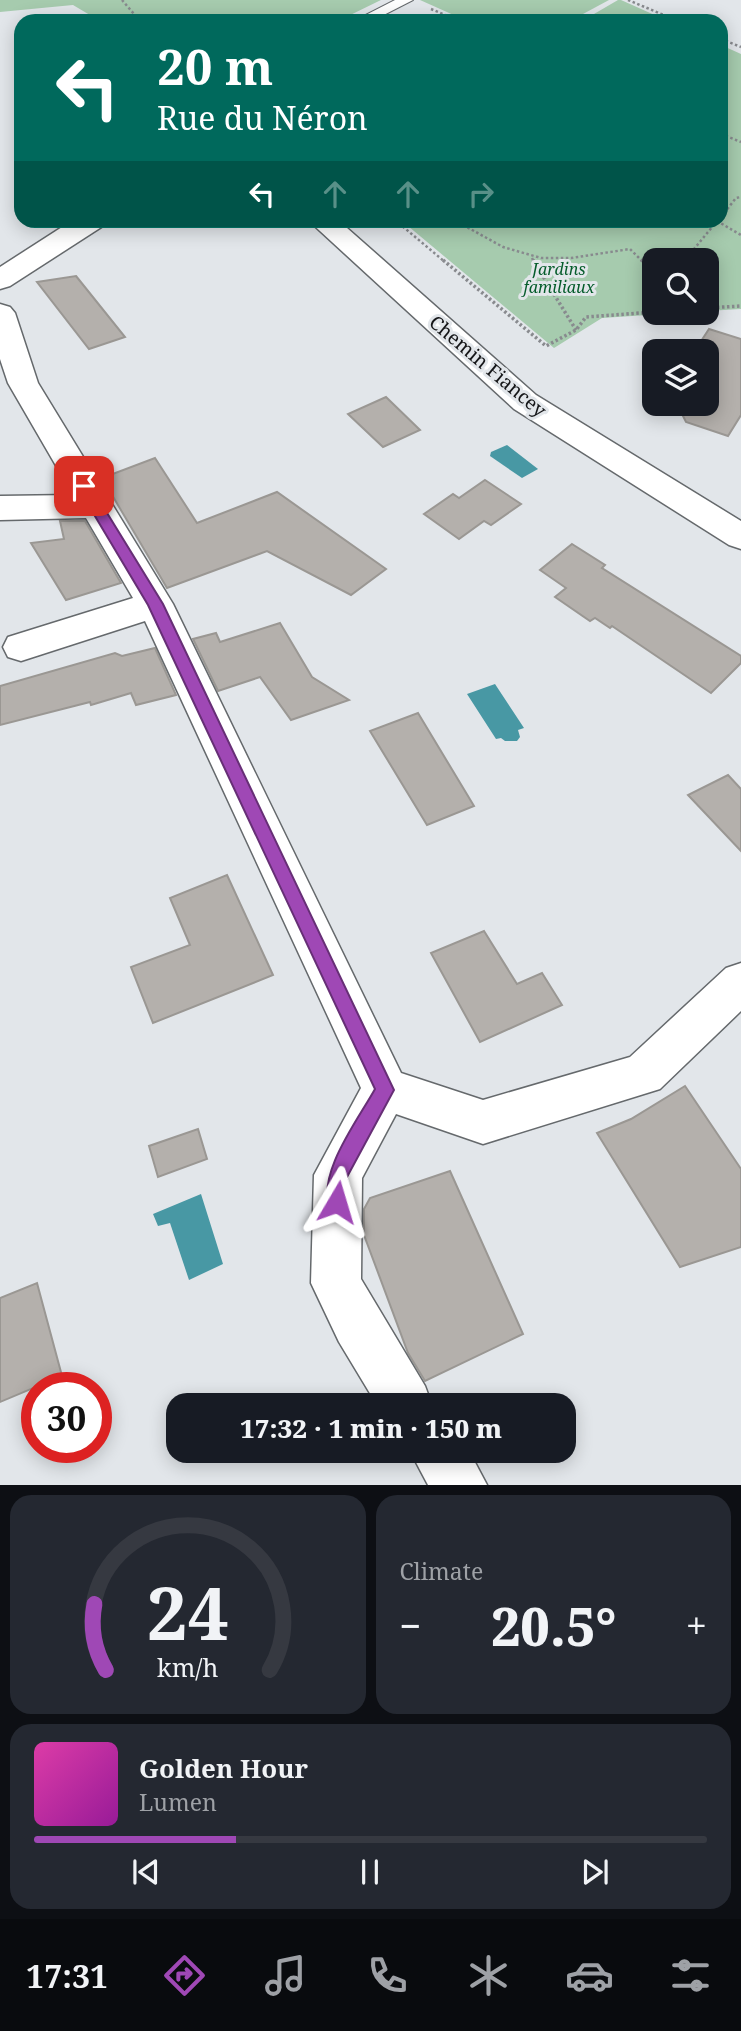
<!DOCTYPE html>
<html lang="en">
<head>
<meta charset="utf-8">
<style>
  body { margin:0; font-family:"Noto Serif",serif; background:#242831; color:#f1f3f6; height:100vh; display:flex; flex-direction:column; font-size:26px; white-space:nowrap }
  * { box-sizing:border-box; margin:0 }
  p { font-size:23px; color:#9ea1a6 }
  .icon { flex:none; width:38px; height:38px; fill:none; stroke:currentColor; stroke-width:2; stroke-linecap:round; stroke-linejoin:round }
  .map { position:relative; height:1485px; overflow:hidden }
  .sheet { display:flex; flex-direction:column; gap:10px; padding:10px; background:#0d0f14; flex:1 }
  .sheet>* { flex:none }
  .top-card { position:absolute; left:14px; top:14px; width:714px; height:214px; border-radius:21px; box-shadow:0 4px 18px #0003; background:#00695c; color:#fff; overflow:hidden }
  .controls { position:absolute; left:642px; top:248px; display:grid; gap:14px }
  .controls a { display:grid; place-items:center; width:77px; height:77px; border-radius:14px; background:#171b24; box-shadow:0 4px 18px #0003; font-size:35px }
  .speed { position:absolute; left:21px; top:1372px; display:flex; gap:14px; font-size:35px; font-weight:700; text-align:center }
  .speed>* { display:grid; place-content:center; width:91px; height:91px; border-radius:50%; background:#171b24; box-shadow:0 4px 18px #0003; line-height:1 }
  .speed .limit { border:10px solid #d22; background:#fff; color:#111 }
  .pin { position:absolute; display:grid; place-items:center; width:60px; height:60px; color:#fff; margin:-30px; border-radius:14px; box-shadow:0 4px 10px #0006 }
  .me { position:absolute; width:77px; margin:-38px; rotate:7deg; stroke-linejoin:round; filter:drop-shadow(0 0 5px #0008) }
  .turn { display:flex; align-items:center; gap:24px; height:147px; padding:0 28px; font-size:32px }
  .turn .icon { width:91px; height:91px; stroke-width:2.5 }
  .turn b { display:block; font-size:49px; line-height:60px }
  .lanes { display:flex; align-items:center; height:66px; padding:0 28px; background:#0003; justify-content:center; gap:35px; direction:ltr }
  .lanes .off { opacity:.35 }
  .big { font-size:52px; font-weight:800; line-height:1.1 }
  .sheet .tile { flex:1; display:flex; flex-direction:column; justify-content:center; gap:10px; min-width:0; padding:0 24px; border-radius:21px; background:#242831 }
  .sheet .dial { align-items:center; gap:0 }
  .dial svg { height:182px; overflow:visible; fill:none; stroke:#363941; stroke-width:7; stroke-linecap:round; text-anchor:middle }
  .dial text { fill:#f1f3f6; stroke:none }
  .song { display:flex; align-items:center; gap:21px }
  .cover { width:84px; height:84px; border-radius:10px; background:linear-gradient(135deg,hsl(320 70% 55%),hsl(300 70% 35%)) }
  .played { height:7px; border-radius:4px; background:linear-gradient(90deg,#9f48b5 30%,#363941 30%) }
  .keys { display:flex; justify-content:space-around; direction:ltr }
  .heat { display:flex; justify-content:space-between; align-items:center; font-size:38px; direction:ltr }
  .sheet .tiles { flex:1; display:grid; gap:10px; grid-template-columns:1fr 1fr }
  .tile:last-child { grid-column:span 2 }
  .trip { position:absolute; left:166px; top:1393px; width:410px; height:70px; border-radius:21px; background:#171b24; box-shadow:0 4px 18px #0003; font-weight:800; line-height:70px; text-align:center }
  .tab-bar { display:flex; height:112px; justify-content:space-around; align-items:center; background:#090b0e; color:#9ea1a6 }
  .tab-bar .icon { width:49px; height:49px }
  .tab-bar .active { color:#9f48b5 }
  .tab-bar b { font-size:32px; color:#f1f3f6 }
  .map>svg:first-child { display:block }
  .green { fill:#a6cbae }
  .water { fill:#4898a4 }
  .building { fill:#b4b0ac; stroke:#9a9793; stroke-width:2 }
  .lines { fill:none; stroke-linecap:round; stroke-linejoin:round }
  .lane-casing { stroke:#65696c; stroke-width:2 }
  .street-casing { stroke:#65696c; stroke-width:3 }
  .path-far1 { stroke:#888a8e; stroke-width:2.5; stroke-dasharray:2.5 2.5; stroke-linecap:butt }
  .path { stroke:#888a8e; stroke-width:3.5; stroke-dasharray:2.5 2.5; stroke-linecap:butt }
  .lane { fill:#fff; fill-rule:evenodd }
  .street { fill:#fff; fill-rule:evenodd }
  .route { fill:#9f48b5; stroke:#672f76; stroke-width:2 }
  .labels { text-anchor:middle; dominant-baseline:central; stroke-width:6; stroke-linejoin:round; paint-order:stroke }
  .far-park-label { font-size:16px; font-style:italic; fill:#055c2b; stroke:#e2e6ea }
  .street-label { font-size:19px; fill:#151618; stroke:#e2e6ea }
</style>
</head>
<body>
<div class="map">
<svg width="741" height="1485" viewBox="0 0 741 1485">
  <rect width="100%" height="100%" fill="#e2e6ea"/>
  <!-- green -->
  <g class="green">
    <polygon points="0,0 381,0 338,21 100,21 73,5 0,12"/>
    <polygon points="420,0 609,0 570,21 467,21"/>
    <polygon points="618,0 621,0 668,21 582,21"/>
    <polygon points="721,45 741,54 741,309 707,311 707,261 654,261 654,313 678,313 602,318 554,348 402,221 721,220"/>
  </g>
  <!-- water -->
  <g class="water">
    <polygon points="507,445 538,469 522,478 490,456 491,452"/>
    <polygon points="495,684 524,728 518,730 520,737 517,741 505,741 501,738 496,739 467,694"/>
    <polygon points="201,1194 223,1264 189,1280 170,1223 158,1226 153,1214"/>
  </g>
  <!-- building -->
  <g class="building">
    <polygon points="76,276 125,337 89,349 37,282"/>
    <polygon points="709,329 741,339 741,415 728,436 686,422 677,404 707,404 707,352 694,352"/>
    <polygon points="386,397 420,430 383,447 348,414"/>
    <polygon points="155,458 197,523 277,492 386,569 351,595 267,551 167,588 102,478"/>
    <polygon points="485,480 521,504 491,525 484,521 459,539 424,514 453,494 459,498"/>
    <polygon points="60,521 85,521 121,583 66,600 31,543 64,539"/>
    <polygon points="572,544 605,565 602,568 741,656 741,663 711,693 612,626 610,628 595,618 590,621 555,597 566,588 540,570"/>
    <polygon points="280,623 312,677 349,700 291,720 260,677 218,691 193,639 216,633 220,642"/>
    <polygon points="155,648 176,695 136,705 131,693 91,705 90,702 0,725 0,686 115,653 122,656"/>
    <polygon points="418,713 474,806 427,825 370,731"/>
    <polygon points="728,775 741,789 741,851 688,795"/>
    <polygon points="227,875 273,975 153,1023 131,967 190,945 170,898"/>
    <polygon points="484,931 517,984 542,973 562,1005 480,1042 431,953"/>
    <polygon points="685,1086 741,1169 741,1247 680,1267 597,1133 631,1119"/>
    <polygon points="198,1129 207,1159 158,1177 149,1146"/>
    <polygon points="450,1171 523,1334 425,1381 408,1353 364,1235 364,1209 370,1198"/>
    <polygon points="37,1283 62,1376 0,1402 0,1298"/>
  </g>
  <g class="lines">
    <!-- lane casing -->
    <g class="lane-casing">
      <polygon id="lane" points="395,0 413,0 372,21 354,21"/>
    </g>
    <!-- street casing -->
    <g class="street-casing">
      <g id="street">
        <polygon points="73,220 106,220 103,226 10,286 0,289 0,267"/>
        <polygon points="308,220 338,220 536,395 741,521 741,549 729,545 514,409"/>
        <polygon points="0,304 10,307 15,313 38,383 173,604 401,1073 483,1100 630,1057 726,968 741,963 741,1011 660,1089 483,1144 396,1114 362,1178 361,1279 425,1386 432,1405 377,1405 339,1342 311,1283 314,1175 361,1088 145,621 21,661 8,657 3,647 8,637 133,598 86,518 0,520 0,496 73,495 8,383 0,359"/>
        <polygon points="410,1451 469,1451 487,1485 428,1485"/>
      </g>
    </g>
    <!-- path-far1 -->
    <g class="path-far1">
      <polyline points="122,0 140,21"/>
      <polyline points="628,0 678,21"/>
      <polyline points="431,9 459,21"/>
      <polyline points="721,39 741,47"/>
      <polyline points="721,134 741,142"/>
      <polyline points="721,217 736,198 741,197"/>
      <polyline points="395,220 445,262"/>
      <polyline points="461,220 465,226 503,247 541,258 571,258 630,249 643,262"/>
      <polyline points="717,221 741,235"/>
      <polyline points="532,258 534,262"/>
      <polyline points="684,261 718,220"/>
    </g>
    <!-- path -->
    <g class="path">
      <polyline points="443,260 546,346 576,330 586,317 654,312"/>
      <polyline points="533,260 576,330"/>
      <polyline points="641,260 654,266"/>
      <polyline points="707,308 741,306"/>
    </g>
    <!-- lane -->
    <use href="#lane" class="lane"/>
    <!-- street -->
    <use href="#street" class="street"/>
  </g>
  <!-- route -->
  <path class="route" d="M84 481 88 482 163 604 394 1090 347 1177V1202L344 1209 337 1212 330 1209C316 1174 358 1120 375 1089L148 605 77 486Z"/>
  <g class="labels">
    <!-- far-park labels -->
    <g class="far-park-label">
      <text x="559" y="269">Jardins<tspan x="559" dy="18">familiaux</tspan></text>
    </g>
    <!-- street labels -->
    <g class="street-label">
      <text transform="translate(488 366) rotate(40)">Chemin Fiancey</text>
    </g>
  </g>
</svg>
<div class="controls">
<a><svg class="icon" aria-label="search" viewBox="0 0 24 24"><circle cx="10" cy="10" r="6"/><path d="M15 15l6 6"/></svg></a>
<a><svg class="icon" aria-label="layers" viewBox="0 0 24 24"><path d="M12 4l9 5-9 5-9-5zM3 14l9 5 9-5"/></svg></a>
</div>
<div class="speed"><div class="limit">30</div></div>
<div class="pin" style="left:84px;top:486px;background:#d93025"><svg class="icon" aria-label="arrive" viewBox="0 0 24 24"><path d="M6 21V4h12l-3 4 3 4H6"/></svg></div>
<svg class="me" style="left:337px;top:1202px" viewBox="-20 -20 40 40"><path d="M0-17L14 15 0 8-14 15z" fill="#9f48b5" stroke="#fff" stroke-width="4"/></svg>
<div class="trip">17:32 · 1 min · 150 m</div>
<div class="top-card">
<div class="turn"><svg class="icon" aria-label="left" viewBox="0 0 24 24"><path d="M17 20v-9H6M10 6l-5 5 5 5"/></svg><div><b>20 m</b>Rue du Néron</div></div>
<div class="lanes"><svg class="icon" aria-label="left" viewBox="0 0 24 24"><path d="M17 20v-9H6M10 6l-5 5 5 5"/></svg><svg class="icon off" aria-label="ahead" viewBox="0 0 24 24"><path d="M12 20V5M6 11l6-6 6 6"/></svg><svg class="icon off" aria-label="ahead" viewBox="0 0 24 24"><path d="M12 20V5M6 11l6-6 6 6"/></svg><svg class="icon off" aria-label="right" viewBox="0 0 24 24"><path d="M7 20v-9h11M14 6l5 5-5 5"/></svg></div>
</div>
</div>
<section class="sheet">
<div class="tiles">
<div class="tile dial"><svg viewBox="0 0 100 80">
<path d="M14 69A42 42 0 1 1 86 69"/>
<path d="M14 69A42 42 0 0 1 9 40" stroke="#9f48b5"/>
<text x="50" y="56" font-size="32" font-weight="700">24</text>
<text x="50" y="72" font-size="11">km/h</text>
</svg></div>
<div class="tile"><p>Climate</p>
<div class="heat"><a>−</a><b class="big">20.5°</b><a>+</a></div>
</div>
<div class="tile">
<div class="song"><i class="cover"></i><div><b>Golden Hour</b><p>Lumen</p></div></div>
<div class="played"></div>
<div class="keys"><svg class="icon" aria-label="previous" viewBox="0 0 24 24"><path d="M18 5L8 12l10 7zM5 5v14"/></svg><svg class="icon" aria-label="pause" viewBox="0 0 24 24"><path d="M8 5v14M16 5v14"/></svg><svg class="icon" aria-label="next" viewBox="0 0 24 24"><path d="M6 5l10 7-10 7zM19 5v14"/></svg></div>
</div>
</div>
</section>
<nav class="tab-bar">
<b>17:31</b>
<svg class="icon active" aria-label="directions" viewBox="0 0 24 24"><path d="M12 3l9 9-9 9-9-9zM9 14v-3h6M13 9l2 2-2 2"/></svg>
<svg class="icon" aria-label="music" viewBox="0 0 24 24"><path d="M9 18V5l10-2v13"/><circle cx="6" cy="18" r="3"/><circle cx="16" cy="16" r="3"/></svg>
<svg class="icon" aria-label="phone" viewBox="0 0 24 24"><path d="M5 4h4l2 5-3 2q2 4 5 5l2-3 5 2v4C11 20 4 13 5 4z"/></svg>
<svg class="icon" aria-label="climate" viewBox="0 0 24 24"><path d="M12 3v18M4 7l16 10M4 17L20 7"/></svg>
<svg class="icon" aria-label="car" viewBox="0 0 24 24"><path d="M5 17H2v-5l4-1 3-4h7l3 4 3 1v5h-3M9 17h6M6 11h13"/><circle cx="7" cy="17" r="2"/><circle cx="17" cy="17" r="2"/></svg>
<svg class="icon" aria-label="filters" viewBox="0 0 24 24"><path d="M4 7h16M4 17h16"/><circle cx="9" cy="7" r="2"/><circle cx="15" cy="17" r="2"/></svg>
</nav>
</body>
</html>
